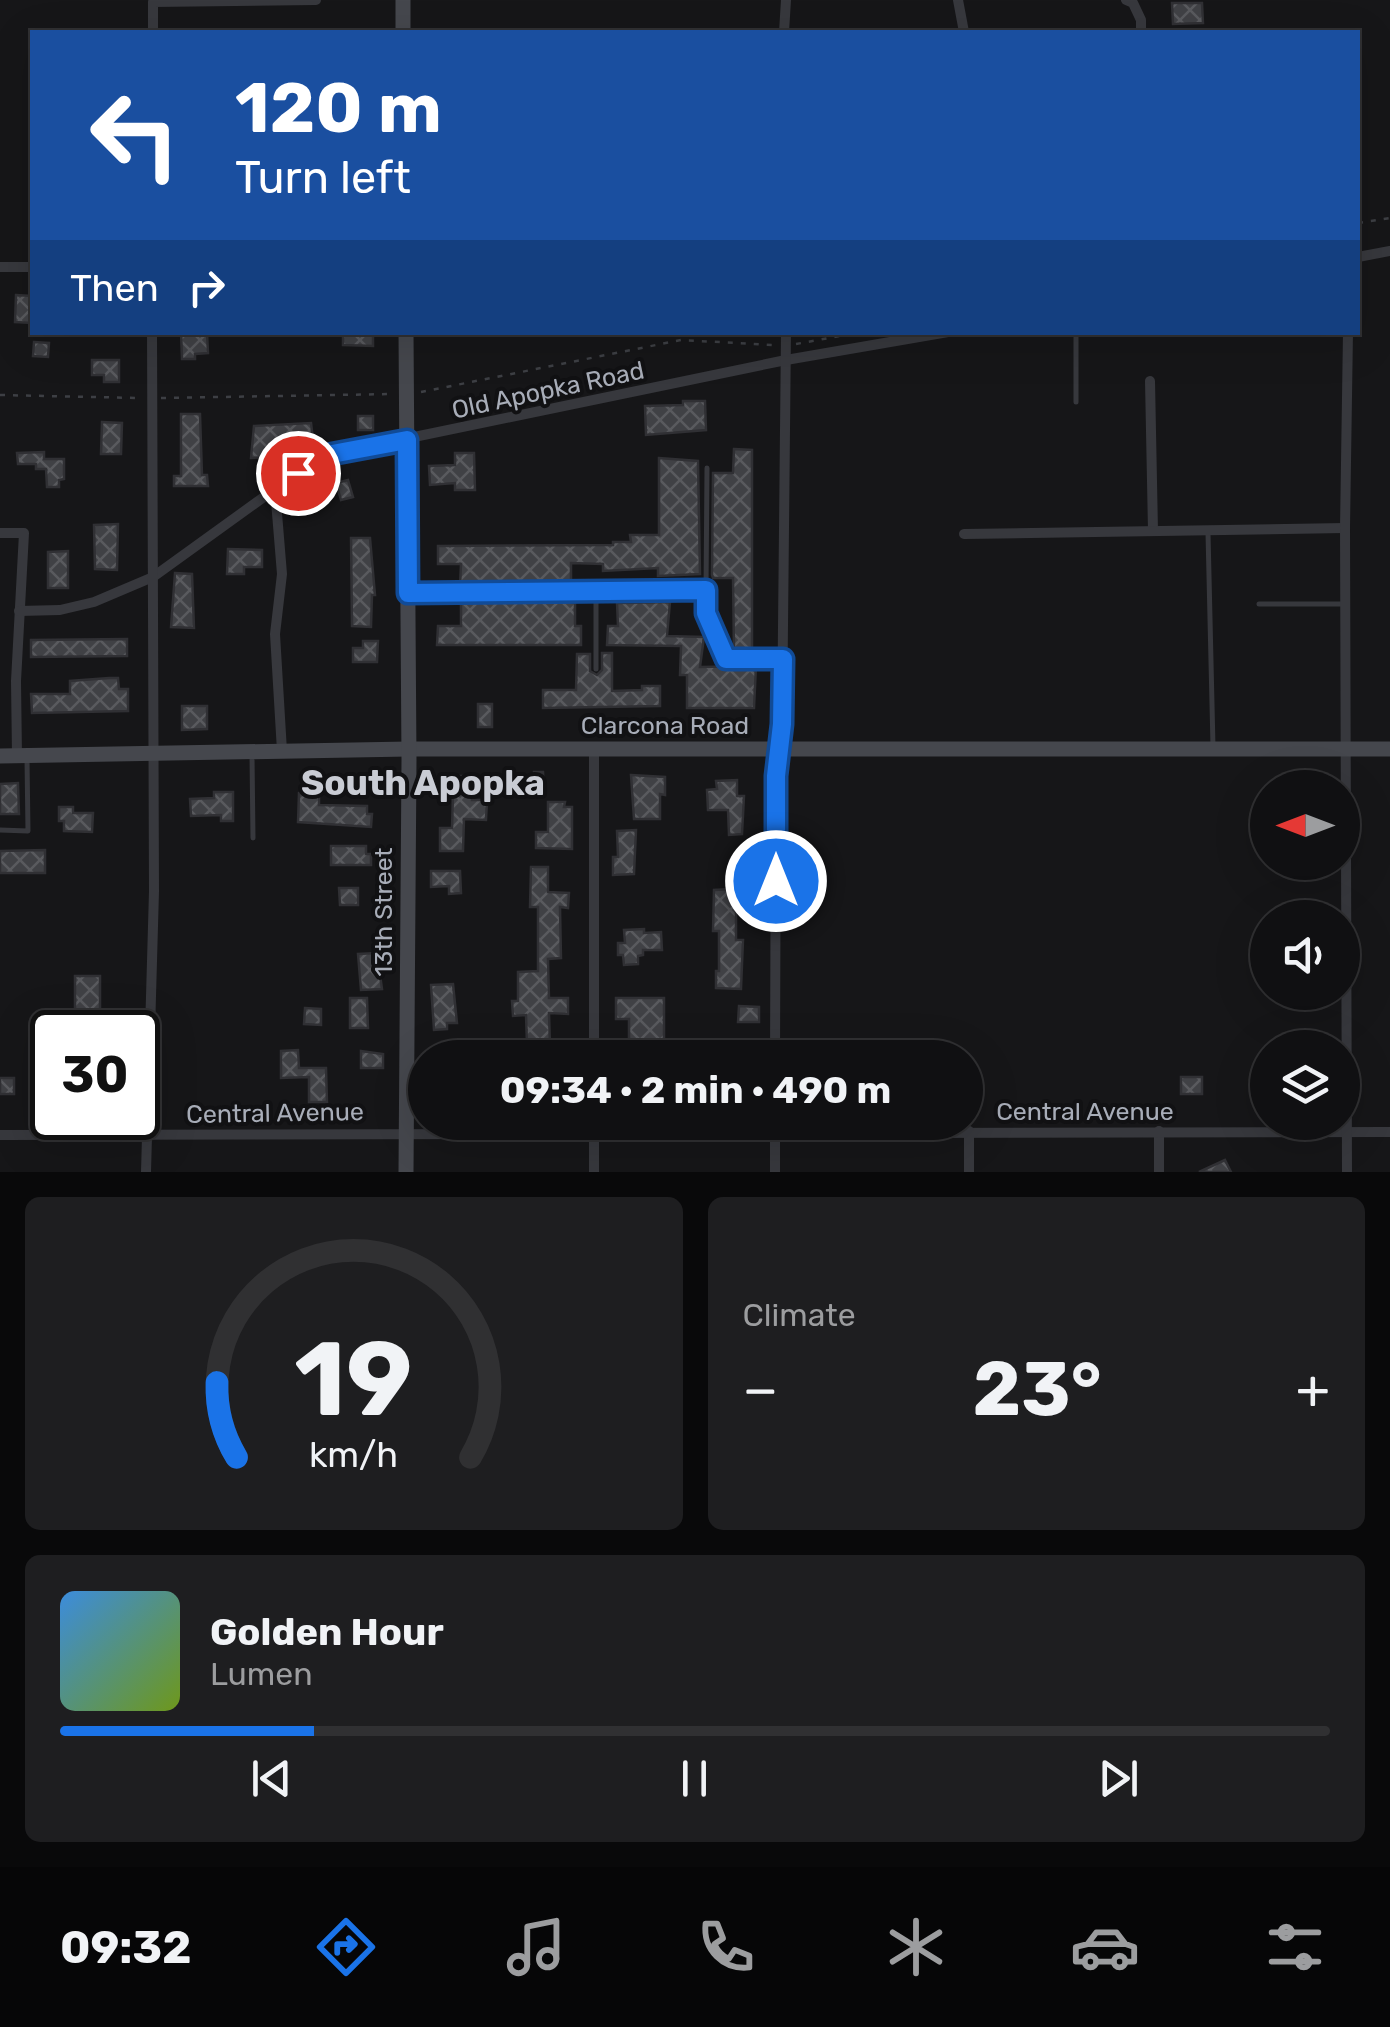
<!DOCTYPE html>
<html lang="en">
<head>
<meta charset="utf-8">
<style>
  body { margin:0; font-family:Rubik,sans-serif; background:#1e1e20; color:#f1f3f6; height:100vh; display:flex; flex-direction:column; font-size:38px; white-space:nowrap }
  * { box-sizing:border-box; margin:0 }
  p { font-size:32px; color:#9c9d9f }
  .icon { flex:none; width:55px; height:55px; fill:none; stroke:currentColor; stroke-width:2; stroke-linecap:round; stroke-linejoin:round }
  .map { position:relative; height:1172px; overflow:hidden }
  .details { display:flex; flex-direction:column; gap:25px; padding:25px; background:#09090a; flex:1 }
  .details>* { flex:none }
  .hud { position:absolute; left:30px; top:30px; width:1330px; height:305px; border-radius:0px; box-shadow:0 10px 40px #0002,0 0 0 2px #303032; background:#1a4fa0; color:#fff; overflow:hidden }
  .needle { width:65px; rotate:270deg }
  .fabs { position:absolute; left:1250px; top:770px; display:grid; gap:20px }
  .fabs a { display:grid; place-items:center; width:110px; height:110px; border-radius:50%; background:#101012; box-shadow:0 10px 40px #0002,0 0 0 2px #303032; font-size:50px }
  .speed { position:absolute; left:30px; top:1010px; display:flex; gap:20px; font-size:50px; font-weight:700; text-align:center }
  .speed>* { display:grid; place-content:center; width:130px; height:130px; border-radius:50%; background:#101012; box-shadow:0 10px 40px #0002,0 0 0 2px #303032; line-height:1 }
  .speed .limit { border:5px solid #111; border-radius:15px; background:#fff; color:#111 }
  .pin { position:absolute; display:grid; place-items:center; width:85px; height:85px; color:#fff; margin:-42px; border:5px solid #fff; border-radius:50%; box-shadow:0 2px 10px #0007 }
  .me { position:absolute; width:110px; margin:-55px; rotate:0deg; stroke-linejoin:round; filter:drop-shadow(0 0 8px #0008) }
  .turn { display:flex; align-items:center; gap:35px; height:210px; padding:0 40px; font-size:45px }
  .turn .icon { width:130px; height:130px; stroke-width:2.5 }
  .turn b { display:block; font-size:70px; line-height:85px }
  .then { display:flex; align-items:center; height:95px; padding:0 40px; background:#0003; gap:20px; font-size:38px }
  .big { font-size:75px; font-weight:700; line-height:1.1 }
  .details .card { flex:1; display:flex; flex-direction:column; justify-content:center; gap:15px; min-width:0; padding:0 35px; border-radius:15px; background:#1e1e20 }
  .details .dial { align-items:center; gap:0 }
  .dial svg { height:260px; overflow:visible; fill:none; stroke:#303032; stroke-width:7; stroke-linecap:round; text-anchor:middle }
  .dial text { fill:#f1f3f6; stroke:none }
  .song { display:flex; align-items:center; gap:30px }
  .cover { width:120px; height:120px; border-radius:15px; background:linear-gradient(135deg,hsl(210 70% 55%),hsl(80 70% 35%)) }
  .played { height:10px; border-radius:5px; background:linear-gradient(90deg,#1a73e8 20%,#303032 20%) }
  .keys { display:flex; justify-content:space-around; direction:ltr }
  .heat { display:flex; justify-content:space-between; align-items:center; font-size:55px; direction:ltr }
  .details .tiles { flex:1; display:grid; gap:25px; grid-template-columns:1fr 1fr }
  .card:last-child { grid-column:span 2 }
  .trip { position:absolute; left:408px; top:1040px; width:575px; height:100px; border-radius:50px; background:#101012; box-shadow:0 10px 40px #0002,0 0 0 2px #303032; font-weight:700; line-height:100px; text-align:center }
  .menu { display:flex; height:160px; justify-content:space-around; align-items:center; background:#060607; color:#9c9d9f }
  .menu .icon { width:70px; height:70px }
  .menu .active { color:#1a73e8 }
  .menu b { font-size:45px; color:#f1f3f6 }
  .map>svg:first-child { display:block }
  .building { fill:url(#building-cross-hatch); stroke:#303034; stroke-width:2.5 }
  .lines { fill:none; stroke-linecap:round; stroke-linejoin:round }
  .path { stroke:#3d3f44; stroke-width:2.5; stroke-dasharray:5 8; stroke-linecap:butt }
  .lane { stroke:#37383d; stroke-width:5 }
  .street { stroke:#37383d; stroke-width:10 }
  .secondary { stroke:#45474d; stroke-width:15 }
  .route-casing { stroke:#114b97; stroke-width:25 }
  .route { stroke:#1a73e8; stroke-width:18 }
  .labels { text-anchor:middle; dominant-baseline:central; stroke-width:8; stroke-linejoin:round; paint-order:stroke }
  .street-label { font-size:25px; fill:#a8adb8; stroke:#111113 }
  .district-label { font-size:35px; font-weight:bold; fill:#c9ccd4; stroke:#111113 }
</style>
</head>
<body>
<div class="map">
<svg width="1390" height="1172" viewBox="0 0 1390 1172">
  <defs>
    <pattern id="building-cross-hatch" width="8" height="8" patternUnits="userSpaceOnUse" patternTransform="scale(2.5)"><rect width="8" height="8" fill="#404145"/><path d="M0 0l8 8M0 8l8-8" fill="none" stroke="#595a5e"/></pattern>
  </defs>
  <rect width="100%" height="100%" fill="#161618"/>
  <!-- building -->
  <g class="building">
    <polygon points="1172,3 1202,3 1203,23 1173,24"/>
    <polygon points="16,295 32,296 32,323 15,322"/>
    <polygon points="181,332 207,332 208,353 195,354 195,359 182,359"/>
    <polygon points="373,332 373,346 343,345 343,333"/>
    <polygon points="34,342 49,343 48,357 33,356"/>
    <polygon points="92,360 119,360 119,382 104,382 104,375 92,375"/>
    <polygon points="683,401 705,401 706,430 646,435 645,406 683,405"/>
    <polygon points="181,414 200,414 202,475 207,475 208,486 174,486 174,476 181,476"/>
    <rect x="358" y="416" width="15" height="14"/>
    <polygon points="102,422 122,423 121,454 101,454"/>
    <polygon points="311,423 314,447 301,449 301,444 272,447 273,457 251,458 254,426"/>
    <polygon points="734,449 752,450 752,653 734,653 733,578 713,578 712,575 713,473 733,473"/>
    <polygon points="44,452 44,459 64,459 64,479 59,480 59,487 47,487 46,469 36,469 36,464 18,464 17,453"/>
    <polygon points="455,453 474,453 475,490 455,490 455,483 430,485 429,466 455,465"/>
    <polygon points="659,458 698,461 700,574 658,576 658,568 603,571 603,564 571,563 571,586 460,586 461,564 438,564 438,546 613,545 613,542 631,542 630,535 659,535"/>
    <polygon points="348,480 353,497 341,500 336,483"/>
    <polygon points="118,524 117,570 95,569 94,525"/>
    <polygon points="351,538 370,538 375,595 372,595 371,627 352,626"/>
    <polygon points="228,549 262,550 262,567 244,567 244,574 227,574"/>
    <polygon points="68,551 68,588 48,588 48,552"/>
    <polygon points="175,573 192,574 194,628 171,627"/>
    <polygon points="570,598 570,602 575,603 575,626 581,626 581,645 437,645 438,626 461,626 461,599"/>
    <polygon points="670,602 667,636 704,637 700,667 756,666 754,708 687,708 687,675 680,675 681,646 607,645 608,626 618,626 617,603"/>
    <polygon points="127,639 127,656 31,657 31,640"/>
    <polygon points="363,641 378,641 377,662 353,662 353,648 363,648"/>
    <polygon points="602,653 612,653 612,691 642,690 642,686 660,686 660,706 543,708 543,690 576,690 577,654 590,654 590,671 597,675 602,670"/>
    <polygon points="109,678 118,678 119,689 128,689 128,711 32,713 31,694 70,694 70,681"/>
    <rect x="478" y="704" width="14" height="23"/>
    <polygon points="182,706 207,706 207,729 182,730"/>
    <polygon points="534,772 543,772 544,794 527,795 527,777 534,777"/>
    <polygon points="631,775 665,777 665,795 660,794 660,819 634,819"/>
    <polygon points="442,776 472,776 472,800 487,800 486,820 464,819 463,851 440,851 440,828 452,828 453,794 442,794"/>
    <polygon points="737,780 737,796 744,796 742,834 729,835 728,810 708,810 707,790 717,789 716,781"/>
    <polygon points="18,783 19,814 0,814 0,784"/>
    <polygon points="307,788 319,789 319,805 367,806 367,814 372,814 371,827 298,822 299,793 306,793"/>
    <polygon points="214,792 233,792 233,821 221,821 221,815 191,816 190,799 214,798"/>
    <polygon points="548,802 565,802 564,807 572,807 572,849 536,848 536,832 548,832"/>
    <polygon points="59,807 73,807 73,813 93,813 92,832 64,831 64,821 59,821"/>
    <polygon points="636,830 634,874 613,875 613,857 618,857 617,831"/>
    <polygon points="331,846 366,846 366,854 371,854 371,865 331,865"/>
    <polygon points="45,850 45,873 0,873 0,851"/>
    <polygon points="741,855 750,855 751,871 747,871 748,902 736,902 736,940 743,940 741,989 716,988 716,971 719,971 719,931 713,931 714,890 731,889 730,860 741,859"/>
    <polygon points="531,867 548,867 548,892 569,893 568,908 560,907 561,958 548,959 549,998 568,998 568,1014 549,1013 550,1045 527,1045 526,1015 513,1016 512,1001 518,1001 518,972 538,971 538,907 530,907"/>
    <polygon points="431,871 460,871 461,893 449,894 449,886 431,887"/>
    <polygon points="339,888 358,888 358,905 340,905"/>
    <polygon points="644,929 644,933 661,932 662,950 643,950 643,955 638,956 638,964 624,965 623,955 618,955 618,943 625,943 624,930"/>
    <polygon points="377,953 382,989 361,990 358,954"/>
    <rect x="75" y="976" width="25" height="56"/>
    <polygon points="453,984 457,1023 447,1023 447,1029 434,1030 431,985"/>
    <polygon points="350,998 367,998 368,1028 350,1028"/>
    <polygon points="616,998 664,998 664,1042 629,1039 629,1019 616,1019"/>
    <polygon points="739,1006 759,1007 759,1022 738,1022"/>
    <polygon points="305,1008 321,1009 321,1025 304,1024"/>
    <polygon points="298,1050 299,1068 326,1068 327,1102 309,1102 309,1077 281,1078 281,1051"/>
    <polygon points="361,1051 383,1054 383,1068 361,1068"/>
    <rect x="1181" y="1077" width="21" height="17"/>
    <rect x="0" y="1078" width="14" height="16"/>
    <polygon points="1225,1160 1231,1172 1199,1172"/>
  </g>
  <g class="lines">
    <!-- path -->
    <g class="path">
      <polyline points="1358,223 1390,218"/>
      <polyline points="796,344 862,332"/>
      <polyline points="421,392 681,340 773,345"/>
      <polyline points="0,395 138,398"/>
      <polyline points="161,398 393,394"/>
    </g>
    <!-- lane -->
    <g class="lane">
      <polyline points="1076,332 1076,402"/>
      <polyline points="1208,533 1213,747"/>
      <polyline points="706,591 706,613 725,659 780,659"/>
      <polyline points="596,592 596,669"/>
      <polyline points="411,593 706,591 707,468"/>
      <polyline points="1259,604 1345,604"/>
      <polyline points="252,756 253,838"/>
      <polyline points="0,830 28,831 27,759"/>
    </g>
    <!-- street -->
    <g class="street">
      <polyline points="958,0 964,32"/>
      <polyline points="1126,0 1133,3 1141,20 1141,32"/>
      <polyline points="153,32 153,2 316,0"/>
      <polyline points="784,32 786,0"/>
      <polyline points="1358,257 1390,251"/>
      <polyline points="0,267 32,267"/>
      <polyline points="1150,381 1153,531"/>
      <polyline points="275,489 282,574 275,634 282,751"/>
      <polyline points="0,533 24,533 16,681 17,756"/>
      <polyline points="964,534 1345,528"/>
      <polyline points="19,611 60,610 94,602 153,577 275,489 332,454 786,360 948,332"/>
      <polyline points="594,1058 594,750"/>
      <polyline points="775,1058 776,776 782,724 786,332"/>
      <polyline points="775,1122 775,1172"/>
      <polyline points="1159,1131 1159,1172"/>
      <polyline points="0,1135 1390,1132"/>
      <polyline points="146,1172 154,891 152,332"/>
      <polyline points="594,1172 594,1122"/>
      <polyline points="969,1172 969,1131"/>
      <polyline points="1347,1172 1345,528 1348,332"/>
    </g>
    <!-- secondary -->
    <g class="secondary">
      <polyline points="403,0 403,32"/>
      <polyline points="0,756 409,749 1390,749"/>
      <polyline points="406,1172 409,760 406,332"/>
    </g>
  </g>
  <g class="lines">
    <!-- route casing -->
    <g class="route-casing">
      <polyline id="route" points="298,473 332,454 407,440 408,593 706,590 706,613 726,659 783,659 782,724 776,776 776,881"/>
    </g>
    <!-- route -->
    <use href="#route" class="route"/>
  </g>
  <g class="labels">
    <!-- street labels -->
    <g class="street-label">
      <text transform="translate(548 390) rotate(-12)">Old Apopka Road</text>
      <text x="665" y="725">Clarcona Road</text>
      <text transform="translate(383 912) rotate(-90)">13th Street</text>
      <text x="1085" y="1111">Central Avenue</text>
      <text transform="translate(275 1113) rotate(-1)">Central Avenue</text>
    </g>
    <!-- district labels -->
    <g class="district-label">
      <text x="423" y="783">South Apopka</text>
    </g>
  </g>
</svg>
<div class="fabs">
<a><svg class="needle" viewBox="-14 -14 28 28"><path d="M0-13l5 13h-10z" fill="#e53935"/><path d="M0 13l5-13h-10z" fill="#9c9d9f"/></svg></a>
<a><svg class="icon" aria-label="sound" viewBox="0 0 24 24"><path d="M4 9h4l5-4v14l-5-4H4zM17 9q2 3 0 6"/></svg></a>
<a><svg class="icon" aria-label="layers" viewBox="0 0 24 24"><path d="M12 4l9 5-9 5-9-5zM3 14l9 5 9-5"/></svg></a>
</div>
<div class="speed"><div class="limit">30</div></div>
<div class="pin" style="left:298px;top:473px;background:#d93025"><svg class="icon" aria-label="arrive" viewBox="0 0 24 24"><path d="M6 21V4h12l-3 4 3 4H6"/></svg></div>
<svg class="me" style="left:776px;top:881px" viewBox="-20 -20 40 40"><circle r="17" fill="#1a73e8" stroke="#fff" stroke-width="3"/><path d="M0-11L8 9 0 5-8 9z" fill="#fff"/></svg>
<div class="trip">09:34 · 2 min · 490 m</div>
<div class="hud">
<div class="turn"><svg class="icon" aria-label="left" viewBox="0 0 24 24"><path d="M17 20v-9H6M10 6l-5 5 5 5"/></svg><div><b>120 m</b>Turn left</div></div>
<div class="then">Then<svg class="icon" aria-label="right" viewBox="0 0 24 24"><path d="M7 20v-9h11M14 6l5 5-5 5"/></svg></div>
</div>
</div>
<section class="details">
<div class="tiles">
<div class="card dial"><svg viewBox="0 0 100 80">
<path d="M14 69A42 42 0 1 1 86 69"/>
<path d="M14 69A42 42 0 0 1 8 46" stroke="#1a73e8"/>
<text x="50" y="56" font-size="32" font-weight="700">19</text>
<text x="50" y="72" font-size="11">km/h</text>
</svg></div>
<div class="card"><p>Climate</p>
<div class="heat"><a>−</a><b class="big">23°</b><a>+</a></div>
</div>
<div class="card">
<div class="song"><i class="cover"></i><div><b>Golden Hour</b><p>Lumen</p></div></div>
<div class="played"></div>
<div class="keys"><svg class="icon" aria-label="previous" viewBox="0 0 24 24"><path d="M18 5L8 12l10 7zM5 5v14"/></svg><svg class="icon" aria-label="pause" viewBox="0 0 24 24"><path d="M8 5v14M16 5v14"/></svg><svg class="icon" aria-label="next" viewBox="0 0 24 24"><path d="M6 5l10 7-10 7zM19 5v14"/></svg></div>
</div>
</div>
</section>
<nav class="menu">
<b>09:32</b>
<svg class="icon active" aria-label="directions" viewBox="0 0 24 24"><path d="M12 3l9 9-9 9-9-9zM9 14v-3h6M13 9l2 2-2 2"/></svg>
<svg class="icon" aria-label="music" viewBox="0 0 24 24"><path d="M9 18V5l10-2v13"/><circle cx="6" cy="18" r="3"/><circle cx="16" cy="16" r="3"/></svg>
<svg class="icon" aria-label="phone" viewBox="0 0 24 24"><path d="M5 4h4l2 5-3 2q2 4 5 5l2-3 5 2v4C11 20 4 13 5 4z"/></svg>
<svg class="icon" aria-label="climate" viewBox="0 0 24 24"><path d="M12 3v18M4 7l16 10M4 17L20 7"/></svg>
<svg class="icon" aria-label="car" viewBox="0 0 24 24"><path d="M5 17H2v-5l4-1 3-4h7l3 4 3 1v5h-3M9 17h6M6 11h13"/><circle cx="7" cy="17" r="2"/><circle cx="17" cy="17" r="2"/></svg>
<svg class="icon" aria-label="filters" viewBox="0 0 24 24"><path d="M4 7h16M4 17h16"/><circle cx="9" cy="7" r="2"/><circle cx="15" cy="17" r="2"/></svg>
</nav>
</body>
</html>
